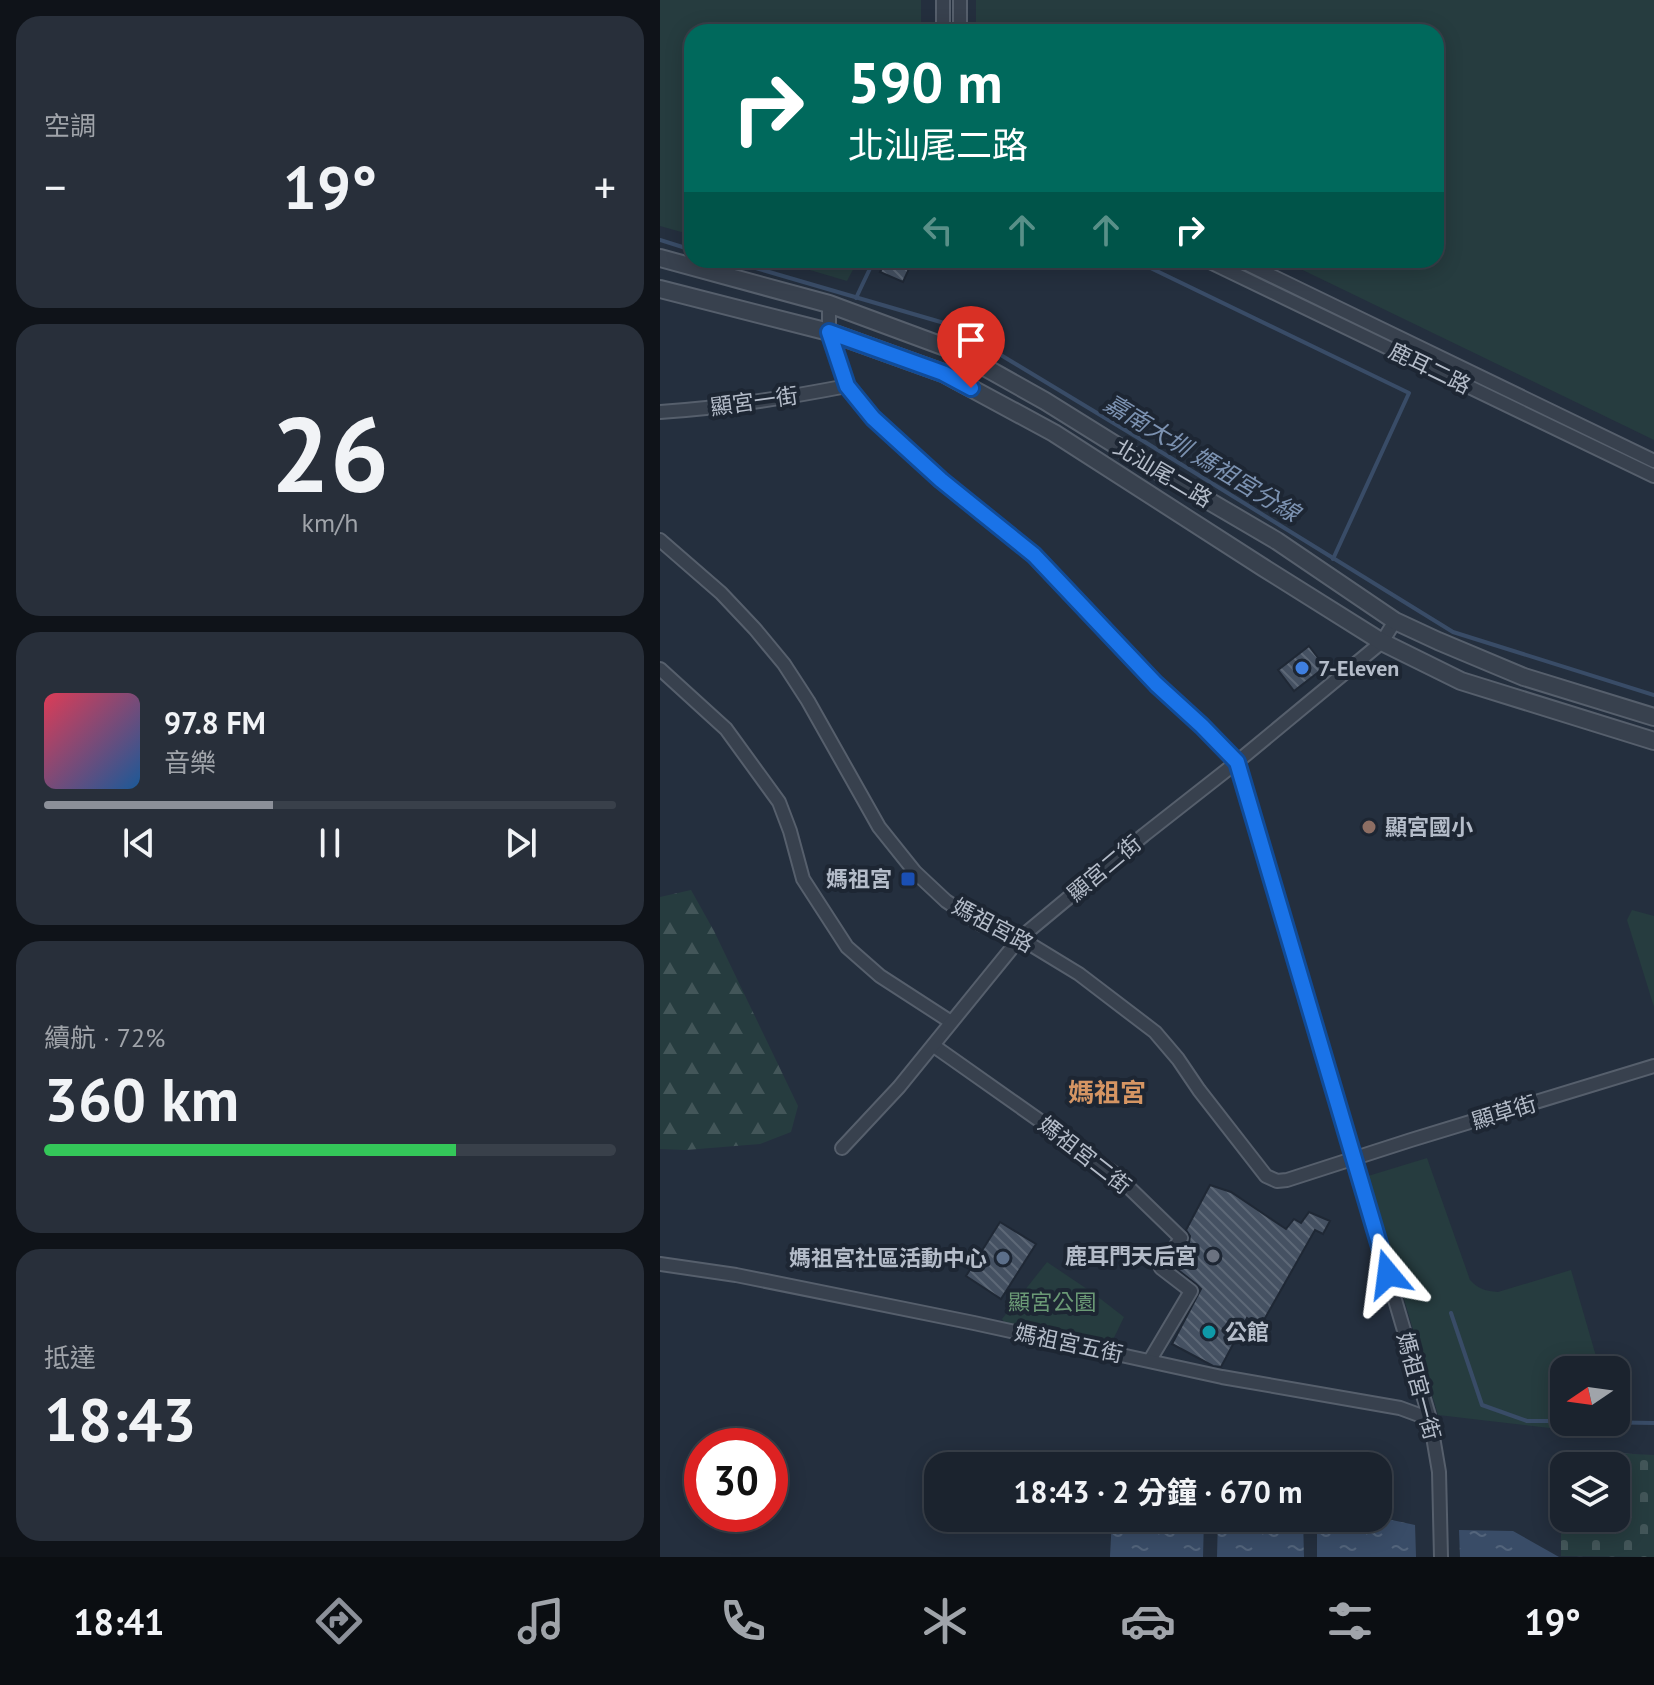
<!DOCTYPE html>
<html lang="zh-TW">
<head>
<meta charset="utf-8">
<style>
  body { margin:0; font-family:"PT Sans","Noto Sans TC",sans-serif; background:#282f3a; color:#f1f3f6; height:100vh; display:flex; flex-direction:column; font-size:30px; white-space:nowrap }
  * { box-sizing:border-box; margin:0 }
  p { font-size:26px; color:#a0a4aa }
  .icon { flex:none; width:44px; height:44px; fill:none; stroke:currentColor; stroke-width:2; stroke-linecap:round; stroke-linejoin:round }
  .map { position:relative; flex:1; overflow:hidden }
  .drawer { display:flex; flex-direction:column; gap:16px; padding:16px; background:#0f1319; width:660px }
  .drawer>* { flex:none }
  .top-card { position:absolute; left:24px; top:24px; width:760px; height:244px; border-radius:24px; box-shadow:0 4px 20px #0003,0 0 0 2px #39404a; background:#00695c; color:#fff; overflow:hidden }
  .needle { width:52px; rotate:257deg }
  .buttons { position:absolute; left:890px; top:1356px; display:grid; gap:16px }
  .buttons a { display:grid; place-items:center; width:80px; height:80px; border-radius:16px; background:#1b232e; box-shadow:0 4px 20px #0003,0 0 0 2px #39404a; font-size:40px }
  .speed { position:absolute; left:24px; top:1428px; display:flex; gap:16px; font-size:40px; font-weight:700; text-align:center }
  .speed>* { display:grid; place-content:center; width:104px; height:104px; border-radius:50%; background:#1b232e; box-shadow:0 4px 20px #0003,0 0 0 2px #39404a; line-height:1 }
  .speed .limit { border:12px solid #d22; background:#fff; color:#111 }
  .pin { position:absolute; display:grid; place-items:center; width:68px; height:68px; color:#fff; margin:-82px -34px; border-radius:50% 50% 50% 0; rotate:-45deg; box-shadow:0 0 8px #0007 }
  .pin .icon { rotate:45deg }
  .me { position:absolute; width:88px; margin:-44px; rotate:344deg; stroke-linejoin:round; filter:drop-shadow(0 0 6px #0008) }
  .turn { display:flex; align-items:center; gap:28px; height:168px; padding:0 32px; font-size:36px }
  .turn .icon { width:104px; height:104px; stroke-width:2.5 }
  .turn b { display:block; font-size:56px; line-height:68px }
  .lanes { display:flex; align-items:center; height:76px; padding:0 32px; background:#0003; justify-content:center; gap:40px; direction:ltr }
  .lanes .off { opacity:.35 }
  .big { font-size:60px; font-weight:700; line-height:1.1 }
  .drawer .card { flex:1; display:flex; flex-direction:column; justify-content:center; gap:12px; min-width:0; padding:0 28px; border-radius:24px; background:#282f3a }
  .drawer .dial { align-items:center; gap:0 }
  .dial b { font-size:104px; line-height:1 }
  .song { display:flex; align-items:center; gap:24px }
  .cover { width:96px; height:96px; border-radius:12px; background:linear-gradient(135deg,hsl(350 70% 55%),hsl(210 70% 35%)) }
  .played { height:8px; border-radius:4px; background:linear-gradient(90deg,#8c9099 40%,#39404a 40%) }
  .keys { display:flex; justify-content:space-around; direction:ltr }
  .heat { display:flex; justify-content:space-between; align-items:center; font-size:44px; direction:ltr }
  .charge { height:12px; border-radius:6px; background:linear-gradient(90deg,#34c759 72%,#39404a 0) }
  .trip { position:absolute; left:264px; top:1452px; width:468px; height:80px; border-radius:24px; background:#1b232e; box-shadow:0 4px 20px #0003,0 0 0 2px #39404a; font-weight:700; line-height:80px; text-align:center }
  .tabs { display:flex; height:128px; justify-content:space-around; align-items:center; background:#0b0e12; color:#a0a4aa }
  .tabs .icon { width:56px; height:56px }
  .tabs .on { color:#8c9099 }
  .tabs b { font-size:36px; color:#f1f3f6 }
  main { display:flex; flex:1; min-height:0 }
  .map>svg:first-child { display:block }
  .green { fill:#263c3f }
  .forest { fill:url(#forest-firs) }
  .cemetery { fill:url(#cemetery-stones) }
  .water { fill:url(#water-ripples) }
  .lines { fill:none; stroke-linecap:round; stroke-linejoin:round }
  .stream { stroke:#394c67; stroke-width:4 }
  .building { fill:url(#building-back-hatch); stroke:#1f2835; stroke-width:2 }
  .minor-casing { stroke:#565f6c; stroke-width:16 }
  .tertiary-casing { stroke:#565f6c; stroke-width:20 }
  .minor { stroke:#38414e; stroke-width:12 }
  .tertiary { stroke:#38414e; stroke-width:16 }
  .route-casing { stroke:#114b97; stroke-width:20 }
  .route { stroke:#1a73e8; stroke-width:14 }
  .shop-dot { fill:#3f7fe0; stroke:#1d2633; stroke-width:3 }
  .education-dot { fill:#8d6e63; stroke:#1d2633; stroke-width:3 }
  .transit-dot { fill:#1a4fb4; stroke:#1d2633; stroke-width:3 }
  .worship-dot { fill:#6b7280; stroke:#1d2633; stroke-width:3 }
  .service-dot { fill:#5c6f8a; stroke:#1d2633; stroke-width:3 }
  .culture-dot { fill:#0f9aa8; stroke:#1d2633; stroke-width:3 }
  .labels { text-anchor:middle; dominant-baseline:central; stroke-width:8; stroke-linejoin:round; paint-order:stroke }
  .street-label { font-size:22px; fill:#b4bcc9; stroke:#1d2633 }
  .poi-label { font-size:22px; font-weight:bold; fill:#b4bcc9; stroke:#1d2633; text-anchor:start }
  .park-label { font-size:22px; fill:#6b9a76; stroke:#1d2633 }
  .water-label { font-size:24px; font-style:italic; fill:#7c92b1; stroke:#1d2633 }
  .quarter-label { font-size:26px; font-weight:bold; fill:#d59563; stroke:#1d2633 }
</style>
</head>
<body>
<main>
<section class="drawer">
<div class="card"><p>空調</p>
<div class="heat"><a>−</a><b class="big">19°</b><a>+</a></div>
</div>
<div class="card dial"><b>26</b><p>km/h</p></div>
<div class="card">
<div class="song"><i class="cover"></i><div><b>97.8 FM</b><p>音樂</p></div></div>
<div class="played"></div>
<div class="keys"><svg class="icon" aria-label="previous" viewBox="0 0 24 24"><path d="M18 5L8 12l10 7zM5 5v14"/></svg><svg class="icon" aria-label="pause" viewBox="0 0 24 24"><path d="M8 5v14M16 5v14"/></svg><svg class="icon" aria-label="next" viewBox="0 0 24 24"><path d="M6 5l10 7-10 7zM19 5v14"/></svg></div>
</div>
<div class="card"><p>續航 · 72%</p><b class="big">360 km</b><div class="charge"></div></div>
<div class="card"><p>抵達</p><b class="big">18:43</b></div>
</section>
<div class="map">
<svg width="994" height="1557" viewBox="0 0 994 1557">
  <defs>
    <pattern id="forest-firs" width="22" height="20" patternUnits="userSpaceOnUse" patternTransform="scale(2)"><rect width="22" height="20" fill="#263c3f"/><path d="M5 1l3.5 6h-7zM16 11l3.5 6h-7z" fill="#435659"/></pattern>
    <pattern id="cemetery-stones" width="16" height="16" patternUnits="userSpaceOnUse" patternTransform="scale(2)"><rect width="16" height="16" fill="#263c3f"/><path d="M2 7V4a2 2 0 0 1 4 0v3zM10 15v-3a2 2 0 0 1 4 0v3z" fill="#435659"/></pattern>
    <pattern id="water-ripples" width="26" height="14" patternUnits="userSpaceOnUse" patternTransform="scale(2)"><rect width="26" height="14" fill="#394c67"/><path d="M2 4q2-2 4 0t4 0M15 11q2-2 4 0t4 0" fill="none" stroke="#53647b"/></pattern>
    <pattern id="building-back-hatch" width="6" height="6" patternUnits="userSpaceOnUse" patternTransform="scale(2)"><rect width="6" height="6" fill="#455162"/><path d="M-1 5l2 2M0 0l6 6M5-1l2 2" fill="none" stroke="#5d6877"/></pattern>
  </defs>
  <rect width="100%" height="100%" fill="#242f3e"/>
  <!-- green -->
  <g class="green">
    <polygon points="0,0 261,0 261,32 32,32 32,235 0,226"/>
    <polygon points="316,0 994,0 994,440 622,260 776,260 776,32 316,32"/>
    <polygon points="116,260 198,260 187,281"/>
    <polygon points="972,910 994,916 994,1007 967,920"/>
    <path d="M767 1158 810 1280C818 1289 826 1291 838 1292L911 1270 940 1370H904V1422H955L958 1434H940L778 1415 708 1176Z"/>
    <polygon points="387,1262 433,1293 464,1317 451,1344 344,1322 342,1319"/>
  </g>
  <!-- forest -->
  <polygon class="forest" points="31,890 54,931 138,1106 131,1132 100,1144 26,1150 0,1149 0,897"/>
  <!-- cemetery -->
  <polygon class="cemetery" points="911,1451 994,1455 994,1557 901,1556 901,1521 904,1499 904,1518 956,1518 956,1466 909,1466"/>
  <!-- water -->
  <g class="water">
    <polygon points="489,1450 511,1466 455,1466 455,1463"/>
    <polygon points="718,1517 755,1525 756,1557 657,1557 657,1518"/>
    <polygon points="452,1518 544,1518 543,1557 450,1557"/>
    <polygon points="558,1518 643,1518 644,1557 557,1557"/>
    <polygon points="799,1530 853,1531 899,1557 800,1557"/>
  </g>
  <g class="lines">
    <!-- stream -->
    <g class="stream">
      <polyline points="0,240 32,250"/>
      <polyline points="68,260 291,325 485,442 793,632 994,695"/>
      <polyline points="474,260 749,393 673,559"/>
      <polyline points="196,298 214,260"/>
      <polyline points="791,1313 822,1405 867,1421 904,1421"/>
      <polyline points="933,1422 994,1423"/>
    </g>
  </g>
  <!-- building -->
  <g class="building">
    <polygon points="226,260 253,260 243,282 220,272"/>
    <polygon points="649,646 665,667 634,691 618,670"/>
    <polygon points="550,1185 571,1192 626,1229 634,1219 641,1223 649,1212 670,1221 663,1234 655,1230 600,1327 587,1318 561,1367 553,1366 512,1344 541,1289 536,1284 513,1266 529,1242 530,1236 526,1230"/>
    <polygon points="340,1222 376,1244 341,1299 306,1276"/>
  </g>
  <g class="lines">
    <!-- minor casing -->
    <g class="minor-casing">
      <g id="minor">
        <polyline points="283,0 283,32"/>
        <polyline points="300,0 300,32"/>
        <polyline points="546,260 994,476"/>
        <polyline points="579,260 994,461"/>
        <polyline points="169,304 169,332 187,386 213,418 281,480 374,555 496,684 542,726 577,762 770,1419 779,1472 781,1557"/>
        <path d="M0 412C63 408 125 398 187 386"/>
        <polyline points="0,540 61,593 95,629 124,664 148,701 219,827 255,872 286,901 322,925 360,938 419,974 495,1032 518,1059 539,1090 606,1176 617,1181 627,1180 751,1140 994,1066"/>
        <polyline points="0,669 66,729 119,802 130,831 143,879 187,947 220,976 291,1022"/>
        <polyline points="274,1046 454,1173 521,1238 501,1268 531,1291 490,1360"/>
        <polyline points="182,1148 239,1087 360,938 484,835 577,762 722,642 735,621"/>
        <polyline points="0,1264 76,1275 314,1323 562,1377 740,1408 770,1419"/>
      </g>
    </g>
    <!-- tertiary casing -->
    <g class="tertiary-casing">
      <g id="tertiary">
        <polyline points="0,258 169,304 296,351 385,401 491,467 617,541 735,621 778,641 864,677 994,717"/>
        <polyline points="0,289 169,332 283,373 394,433 604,568 722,642 801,681 994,741"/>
      </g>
    </g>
    <!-- minor -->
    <use href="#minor" class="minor"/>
    <!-- tertiary -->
    <use href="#tertiary" class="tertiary"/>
  </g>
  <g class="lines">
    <!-- route casing -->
    <g class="route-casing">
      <polyline id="route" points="311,388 283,373 169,332 187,386 213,418 281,480 374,555 496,684 542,726 577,762 728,1274"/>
    </g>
    <!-- route -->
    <use href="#route" class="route"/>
  </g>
  <!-- markers -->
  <circle class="shop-dot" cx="642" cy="668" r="8"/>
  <circle class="education-dot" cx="709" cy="827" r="8"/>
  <rect class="transit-dot" x="240" y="871" width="16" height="16" rx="4"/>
  <circle class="worship-dot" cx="553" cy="1256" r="8"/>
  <circle class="service-dot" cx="343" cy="1258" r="8"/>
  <circle class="culture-dot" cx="549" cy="1332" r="8"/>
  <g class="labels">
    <!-- street labels -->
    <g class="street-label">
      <text transform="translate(770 368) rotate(26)">鹿耳二路</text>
      <text transform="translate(94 401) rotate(-8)">顯宮一街</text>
      <text transform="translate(503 473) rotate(31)">北汕尾二路</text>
      <text transform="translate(444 868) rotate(-40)">顯宮二街</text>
      <text transform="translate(333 925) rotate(28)">媽祖宮路</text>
      <text transform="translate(844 1112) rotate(-17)">顯草街</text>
      <text transform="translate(425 1155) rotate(38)">媽祖宮二街</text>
      <text transform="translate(409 1343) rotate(12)">媽祖宮五街</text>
      <text transform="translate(759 1386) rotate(75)">媽祖宮一街</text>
    </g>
    <!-- poi labels -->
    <g class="poi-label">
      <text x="658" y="668">7-Eleven</text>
      <text x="725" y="827">顯宮國小</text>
      <text x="232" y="879" text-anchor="end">媽祖宮</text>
      <text x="537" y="1256" text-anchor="end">鹿耳門天后宮</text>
      <text x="327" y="1258" text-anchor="end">媽祖宮社區活動中心</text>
      <text x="565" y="1332">公館</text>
    </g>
    <!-- park labels -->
    <g class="park-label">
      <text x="392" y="1302">顯宮公園</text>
    </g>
    <!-- water labels -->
    <g class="water-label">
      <text transform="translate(542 458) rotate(31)">嘉南大圳 媽祖宮分線</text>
    </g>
    <!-- quarter labels -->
    <g class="quarter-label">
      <text x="447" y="1092">媽祖宮</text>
    </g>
  </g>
</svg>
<div class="buttons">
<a><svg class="needle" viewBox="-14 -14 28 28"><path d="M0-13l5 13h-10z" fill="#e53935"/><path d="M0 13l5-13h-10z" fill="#a0a4aa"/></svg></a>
<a><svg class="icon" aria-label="layers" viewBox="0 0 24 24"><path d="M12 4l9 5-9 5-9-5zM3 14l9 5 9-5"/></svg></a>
</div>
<div class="speed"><div class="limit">30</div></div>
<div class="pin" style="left:311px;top:388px;background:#d93025"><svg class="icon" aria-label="arrive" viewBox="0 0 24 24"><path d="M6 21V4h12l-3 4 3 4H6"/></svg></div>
<svg class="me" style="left:728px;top:1274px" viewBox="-20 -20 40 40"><path d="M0-17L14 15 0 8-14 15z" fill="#1a73e8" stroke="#fff" stroke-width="4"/></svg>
<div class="trip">18:43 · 2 分鐘 · 670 m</div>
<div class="top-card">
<div class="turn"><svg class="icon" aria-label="right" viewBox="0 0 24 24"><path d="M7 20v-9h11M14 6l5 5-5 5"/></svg><div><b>590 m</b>北汕尾二路</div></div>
<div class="lanes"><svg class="icon off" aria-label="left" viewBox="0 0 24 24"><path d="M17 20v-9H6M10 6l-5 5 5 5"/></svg><svg class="icon off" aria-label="ahead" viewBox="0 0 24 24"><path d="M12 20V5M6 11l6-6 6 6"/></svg><svg class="icon off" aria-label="ahead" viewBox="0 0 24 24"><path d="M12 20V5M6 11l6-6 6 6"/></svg><svg class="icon" aria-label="right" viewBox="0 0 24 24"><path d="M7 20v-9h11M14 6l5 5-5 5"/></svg></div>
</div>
</div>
</main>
<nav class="tabs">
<b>18:41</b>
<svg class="icon on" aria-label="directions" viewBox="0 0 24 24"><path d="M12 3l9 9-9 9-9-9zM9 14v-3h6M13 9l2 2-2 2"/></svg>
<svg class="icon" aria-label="music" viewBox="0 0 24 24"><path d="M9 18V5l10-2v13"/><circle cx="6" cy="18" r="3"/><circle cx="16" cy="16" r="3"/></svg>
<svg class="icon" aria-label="phone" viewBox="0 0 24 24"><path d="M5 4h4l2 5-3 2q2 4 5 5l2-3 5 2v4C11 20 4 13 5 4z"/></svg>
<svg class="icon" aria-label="climate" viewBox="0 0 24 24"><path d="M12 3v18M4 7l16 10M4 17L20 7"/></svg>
<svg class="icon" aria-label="car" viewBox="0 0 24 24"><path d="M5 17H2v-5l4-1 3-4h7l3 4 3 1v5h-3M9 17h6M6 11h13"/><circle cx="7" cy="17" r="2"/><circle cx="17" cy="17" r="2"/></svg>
<svg class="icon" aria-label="filters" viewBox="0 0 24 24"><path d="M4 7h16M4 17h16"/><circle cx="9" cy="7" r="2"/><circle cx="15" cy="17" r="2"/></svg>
<b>19°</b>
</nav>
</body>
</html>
